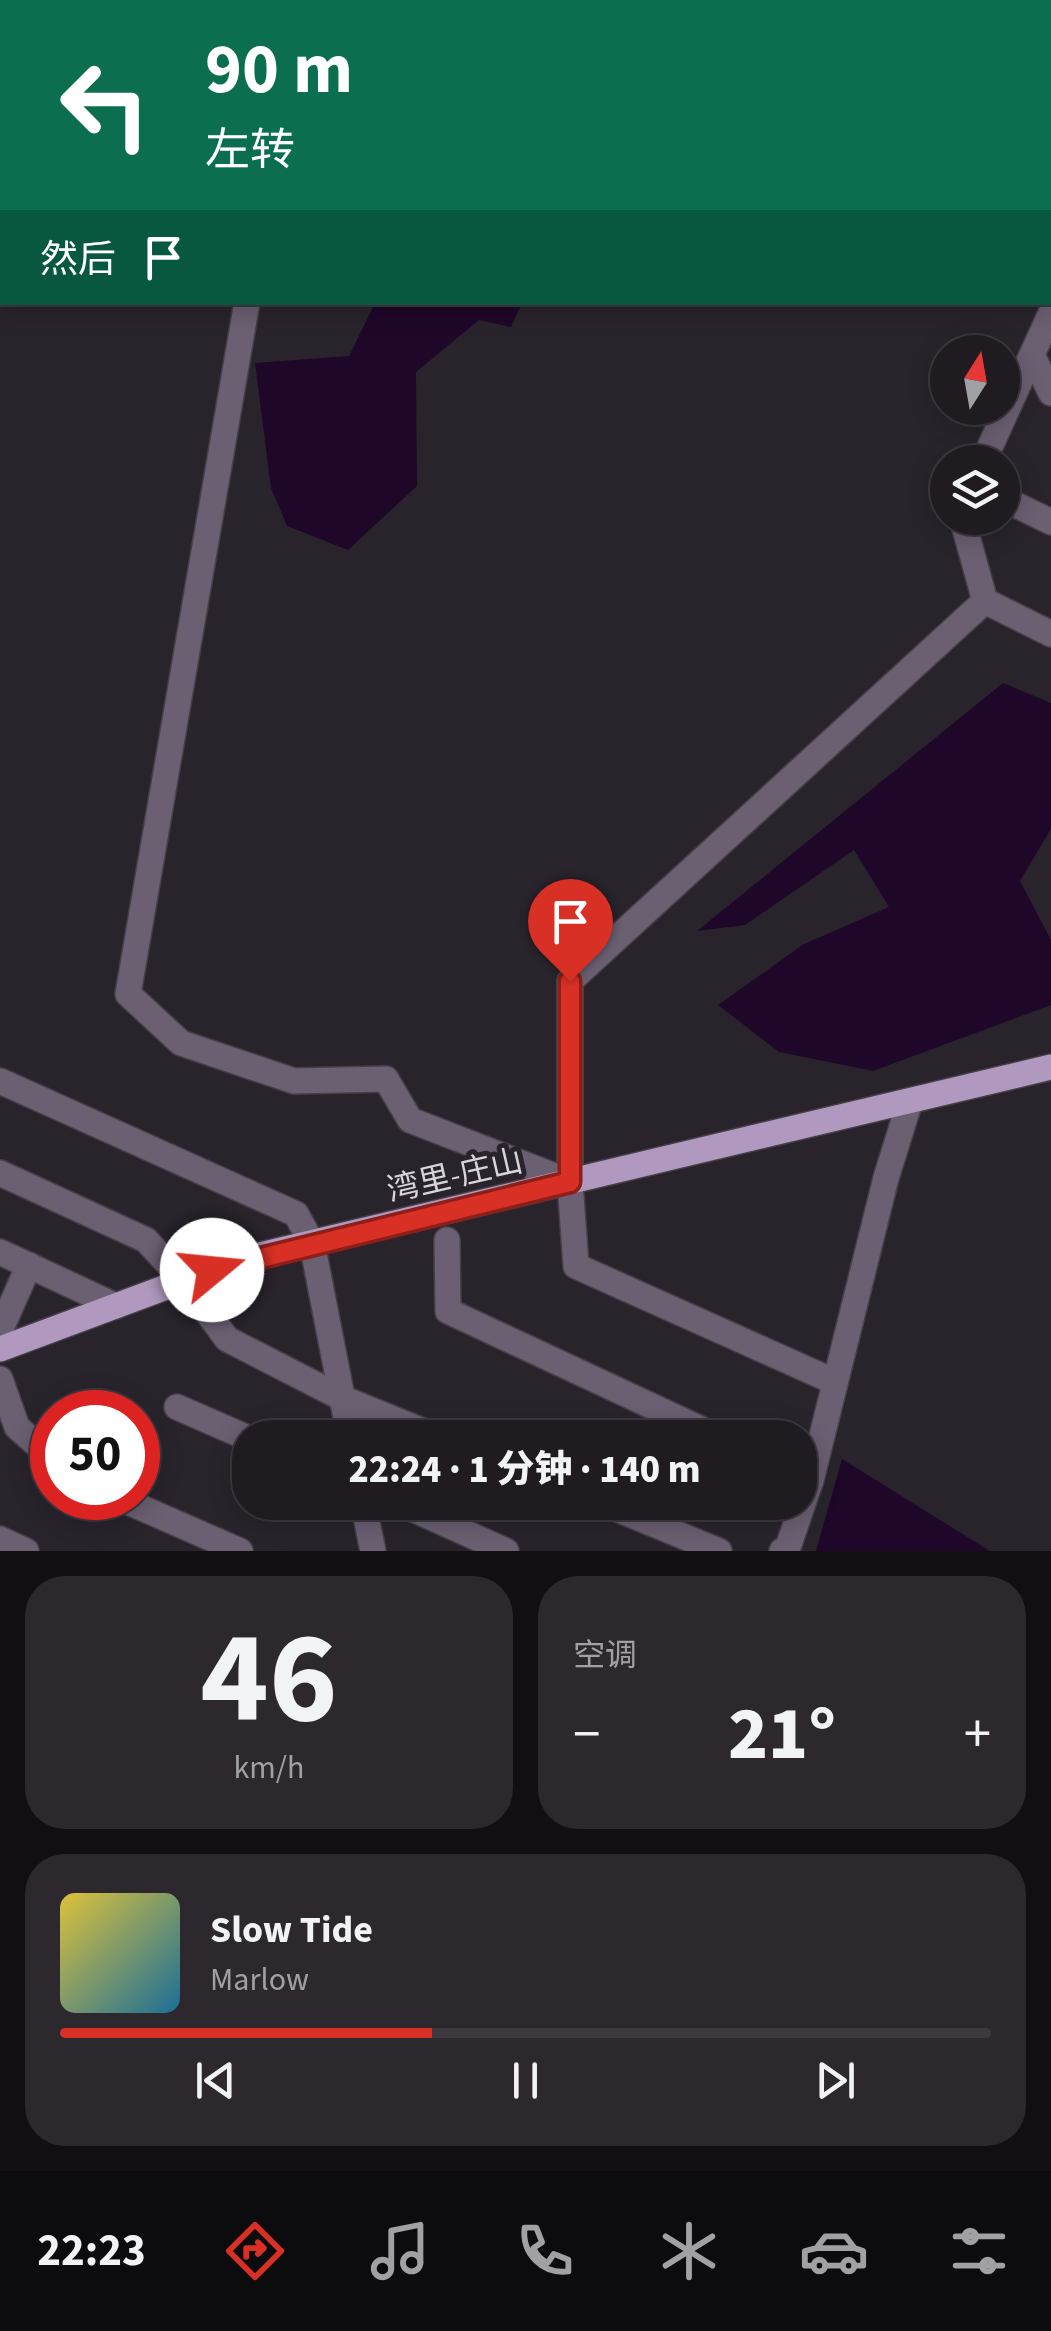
<!DOCTYPE html>
<html lang="zh">
<head>
<meta charset="utf-8">
<style>
  body { margin:0; font-family:"Source Sans 3","Noto Sans SC",sans-serif; background:#2c282e; color:#f1f3f6; height:100vh; display:flex; flex-direction:column; font-size:38px; white-space:nowrap }
  * { box-sizing:border-box; margin:0 }
  p { font-size:32px; color:#a1a1a5 }
  .icon { flex:none; width:55px; height:55px; fill:none; stroke:currentColor; stroke-width:2; stroke-linecap:round; stroke-linejoin:round }
  .map { position:relative; height:1551px; overflow:hidden }
  .side { display:flex; flex-direction:column; gap:25px; padding:25px; background:#110f12; flex:1 }
  .side>* { flex:none }
  .banner { position:absolute; left:0px; top:0px; width:1052px; height:305px; box-shadow:0 5px 25px #0003,0 0 0 2px #3c393f; background:#0b6e4f; color:#fff; overflow:hidden }
  .needle { width:65px; rotate:11deg }
  .buttons { position:absolute; left:930px; top:335px; display:grid; gap:20px }
  .buttons a { display:grid; place-items:center; width:90px; height:90px; border-radius:50%; background:#1f1b21; box-shadow:0 5px 25px #0003,0 0 0 2px #3c393f; font-size:50px }
  .speed { position:absolute; left:30px; top:1390px; display:flex; gap:20px; font-size:50px; font-weight:700; text-align:center }
  .speed>* { display:grid; place-content:center; width:130px; height:130px; border-radius:50%; background:#1f1b21; box-shadow:0 5px 25px #0003,0 0 0 2px #3c393f; line-height:1 }
  .speed .limit { border:15px solid #d22; background:#fff; color:#111 }
  .pin { position:absolute; display:grid; place-items:center; width:85px; height:85px; color:#fff; margin:-102px -42px; border-radius:50% 50% 50% 0; rotate:-45deg; box-shadow:0 0 10px #0007 }
  .pin .icon { rotate:45deg }
  .me { position:absolute; width:110px; margin:-55px; rotate:73deg; stroke-linejoin:round; filter:drop-shadow(0 0 8px #0008) }
  .turn { display:flex; align-items:center; gap:35px; height:210px; padding:0 40px; font-size:45px }
  .turn .icon { width:130px; height:130px; stroke-width:2.5 }
  .turn b { display:block; font-size:70px; line-height:85px }
  .then { display:flex; align-items:center; height:95px; padding:0 40px; background:#0003; gap:20px; font-size:38px }
  .big { font-size:75px; font-weight:800; line-height:1.1 }
  .side .tile { flex:1; display:flex; flex-direction:column; justify-content:center; gap:15px; min-width:0; padding:0 35px; border-radius:40px; background:#2c282e }
  .side .dial { align-items:center; gap:0 }
  .dial b { font-size:130px; line-height:1 }
  .song { display:flex; align-items:center; gap:30px }
  .cover { width:120px; height:120px; border-radius:15px; background:linear-gradient(135deg,hsl(50 70% 55%),hsl(200 70% 35%)) }
  .played { height:10px; border-radius:5px; background:linear-gradient(90deg,#d93025 40%,#3c393f 40%) }
  .keys { display:flex; justify-content:space-around; direction:ltr }
  .heat { display:flex; justify-content:space-between; align-items:center; font-size:55px; direction:ltr }
  .side .tiles { flex:1; display:grid; gap:25px; grid-template-columns:1fr 1fr }
  .tile:last-child { grid-column:span 2 }
  .trip { position:absolute; left:232px; top:1420px; width:585px; height:100px; border-radius:40px; background:#1f1b21; box-shadow:0 5px 25px #0003,0 0 0 2px #3c393f; font-weight:800; line-height:100px; text-align:center }
  .dock { display:flex; height:160px; justify-content:space-around; align-items:center; background:#0c0b0d; color:#a1a1a5 }
  .dock .icon { width:70px; height:70px }
  .dock .on { color:#d93025 }
  .dock b { font-size:45px; color:#f1f3f6 }
  .map>svg:first-child { display:block }
  .water { fill:#1f072a }
  .lines { fill:none; stroke-linecap:round; stroke-linejoin:round }
  .minor-casing { stroke:#454048; stroke-width:28 }
  .major-casing { stroke:#454048; stroke-width:28 }
  .minor { stroke:#6b5f72; stroke-width:25 }
  .major { stroke:#b098be; stroke-width:25 }
  .route-casing { stroke:#8d1f18; stroke-width:25 }
  .route { stroke:#d93025; stroke-width:18 }
  .labels { text-anchor:middle; dominant-baseline:central; stroke-width:10; stroke-linejoin:round; paint-order:stroke }
  .street-label { font-size:32px; fill:#d8d5da; stroke:#29242c }
</style>
</head>
<body>
<div class="map">
<svg width="1051" height="1551" viewBox="0 0 1051 1551">
  <rect width="100%" height="100%" fill="#29242c"/>
  <!-- water -->
  <g class="water">
    <polygon points="375,303 522,303 511,327 479,320 416,372 417,486 348,550 287,526 271,488 255,363 349,356"/>
    <polygon points="1003,683 1051,703 1051,829 1020,881 1051,940 1051,1005 873,1071 779,1052 718,1005 804,944 889,907 854,850 745,925 697,931"/>
    <polygon points="842,1459 990,1551 816,1551"/>
  </g>
  <g class="lines">
    <!-- minor casing -->
    <g class="minor-casing">
      <g id="minor">
        <polyline points="17,2 18,0"/>
        <polyline points="0,93 2,80"/>
        <polyline points="0,231 2,231"/>
        <polyline points="247,302 128,994 181,1043 294,1081 386,1079 410,1120 570,1182"/>
        <polyline points="1032,355 1051,393"/>
        <polyline points="983,462 1051,313"/>
        <polyline points="1002,498 1051,522"/>
        <polyline points="985,601 1051,634"/>
        <polyline points="0,1081 296,1214 312,1243 350,1438"/>
        <polyline points="0,1173 146,1240 184,1281 227,1339 342,1398 440,1438"/>
        <polyline points="447,1240 448,1311 720,1438"/>
        <polyline points="0,1252 116,1306"/>
        <polyline points="0,1331 29,1265"/>
        <polyline points="0,1379 17,1427 52,1458"/>
        <polyline points="835,1382 576,1266 570,1182 570,981 985,601 962,518"/>
        <polyline points="177,1407 250,1439"/>
        <polyline points="811,1480 886,1178 910,1101"/>
        <polyline points="119,1498 240,1551"/>
        <polyline points="363,1502 373,1551"/>
        <polyline points="397,1502 506,1551"/>
        <polyline points="600,1502 719,1551"/>
        <polyline points="0,1539 26,1551"/>
        <polyline points="782,1551 787,1550 811,1480 800,1475"/>
      </g>
    </g>
    <!-- major casing -->
    <g class="major-casing">
      <polyline id="major" points="0,1349 239,1260 1051,1067"/>
    </g>
    <!-- minor -->
    <use href="#minor" class="minor"/>
    <!-- major -->
    <use href="#major" class="major"/>
  </g>
  <g class="lines">
    <!-- route casing -->
    <g class="route-casing">
      <polyline id="route" points="212,1270 570,1182 570,981"/>
    </g>
    <!-- route -->
    <use href="#route" class="route"/>
  </g>
  <g class="labels">
    <!-- street labels -->
    <g class="street-label">
      <text transform="translate(455 1176) rotate(-13)">湾里-庄山</text>
    </g>
  </g>
</svg>
<div class="buttons">
<a><svg class="needle" viewBox="-14 -14 28 28"><path d="M0-13l5 13h-10z" fill="#e53935"/><path d="M0 13l5-13h-10z" fill="#a1a1a5"/></svg></a>
<a><svg class="icon" aria-label="layers" viewBox="0 0 24 24"><path d="M12 4l9 5-9 5-9-5zM3 14l9 5 9-5"/></svg></a>
</div>
<div class="speed"><div class="limit">50</div></div>
<div class="pin" style="left:570px;top:981px;background:#d93025"><svg class="icon" aria-label="arrive" viewBox="0 0 24 24"><path d="M6 21V4h12l-3 4 3 4H6"/></svg></div>
<svg class="me" style="left:212px;top:1270px" viewBox="-20 -20 40 40"><circle r="19" fill="#fff"/><path d="M0-13L10 11 0 6-10 11z" fill="#d93025"/></svg>
<div class="trip">22:24 · 1 分钟 · 140 m</div>
<div class="banner">
<div class="turn"><svg class="icon" aria-label="left" viewBox="0 0 24 24"><path d="M17 20v-9H6M10 6l-5 5 5 5"/></svg><div><b>90 m</b>左转</div></div>
<div class="then">然后<svg class="icon" aria-label="arrive" viewBox="0 0 24 24"><path d="M6 21V4h12l-3 4 3 4H6"/></svg></div>
</div>
</div>
<section class="side">
<div class="tiles">
<div class="tile dial"><b>46</b><p>km/h</p></div>
<div class="tile"><p>空调</p>
<div class="heat"><a>−</a><b class="big">21°</b><a>+</a></div>
</div>
<div class="tile">
<div class="song"><i class="cover"></i><div><b>Slow Tide</b><p>Marlow</p></div></div>
<div class="played"></div>
<div class="keys"><svg class="icon" aria-label="previous" viewBox="0 0 24 24"><path d="M18 5L8 12l10 7zM5 5v14"/></svg><svg class="icon" aria-label="pause" viewBox="0 0 24 24"><path d="M8 5v14M16 5v14"/></svg><svg class="icon" aria-label="next" viewBox="0 0 24 24"><path d="M6 5l10 7-10 7zM19 5v14"/></svg></div>
</div>
</div>
</section>
<nav class="dock">
<b>22:23</b>
<svg class="icon on" aria-label="directions" viewBox="0 0 24 24"><path d="M12 3l9 9-9 9-9-9zM9 14v-3h6M13 9l2 2-2 2"/></svg>
<svg class="icon" aria-label="music" viewBox="0 0 24 24"><path d="M9 18V5l10-2v13"/><circle cx="6" cy="18" r="3"/><circle cx="16" cy="16" r="3"/></svg>
<svg class="icon" aria-label="phone" viewBox="0 0 24 24"><path d="M5 4h4l2 5-3 2q2 4 5 5l2-3 5 2v4C11 20 4 13 5 4z"/></svg>
<svg class="icon" aria-label="climate" viewBox="0 0 24 24"><path d="M12 3v18M4 7l16 10M4 17L20 7"/></svg>
<svg class="icon" aria-label="car" viewBox="0 0 24 24"><path d="M5 17H2v-5l4-1 3-4h7l3 4 3 1v5h-3M9 17h6M6 11h13"/><circle cx="7" cy="17" r="2"/><circle cx="17" cy="17" r="2"/></svg>
<svg class="icon" aria-label="filters" viewBox="0 0 24 24"><path d="M4 7h16M4 17h16"/><circle cx="9" cy="7" r="2"/><circle cx="15" cy="17" r="2"/></svg>
</nav>
</body>
</html>
